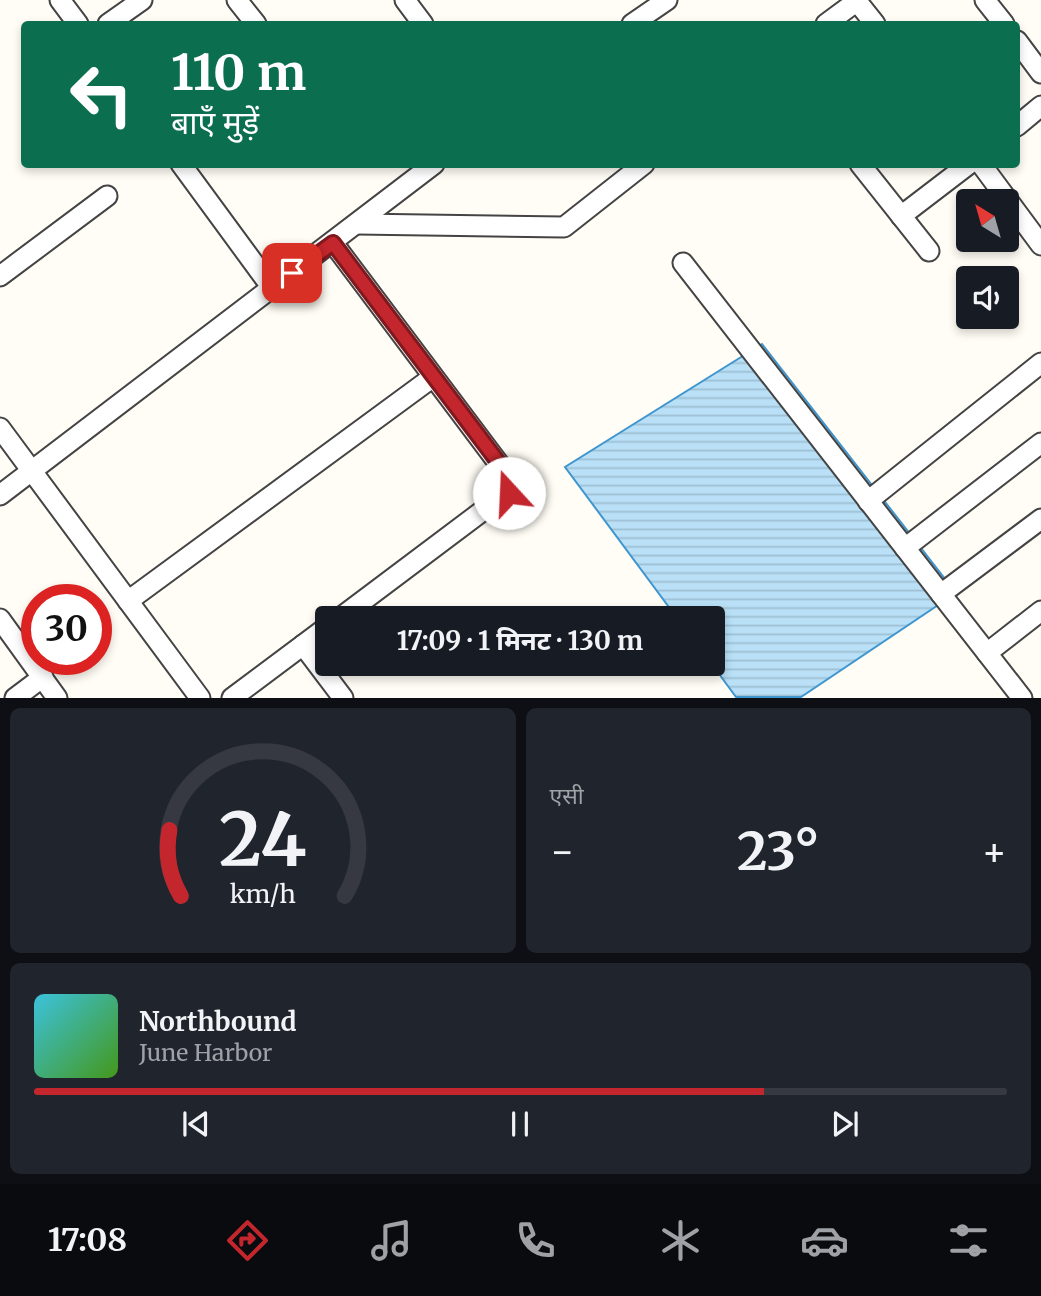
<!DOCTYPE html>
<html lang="hi">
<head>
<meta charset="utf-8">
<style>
  body { margin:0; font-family:Merriweather,"Noto Sans Devanagari",serif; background:#20242c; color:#f1f3f6; height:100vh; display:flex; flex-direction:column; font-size:26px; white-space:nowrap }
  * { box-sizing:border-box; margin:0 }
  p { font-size:23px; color:#9ea1a6 }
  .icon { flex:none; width:38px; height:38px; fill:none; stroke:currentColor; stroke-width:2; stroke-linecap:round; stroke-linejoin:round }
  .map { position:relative; height:698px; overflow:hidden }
  .details { display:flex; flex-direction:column; gap:10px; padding:10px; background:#0d0f14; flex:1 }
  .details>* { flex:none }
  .guide { position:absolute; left:21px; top:21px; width:999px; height:147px; border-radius:7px; box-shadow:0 4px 10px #0003; background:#0b6e4f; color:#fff; overflow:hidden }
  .needle { width:46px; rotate:323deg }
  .controls { position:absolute; left:956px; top:189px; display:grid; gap:14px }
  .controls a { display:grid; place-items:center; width:63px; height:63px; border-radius:7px; background:#171b24; box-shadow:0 4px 10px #0003; font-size:35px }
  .speed { position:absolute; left:21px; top:584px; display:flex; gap:14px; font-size:35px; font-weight:700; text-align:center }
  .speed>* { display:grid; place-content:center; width:91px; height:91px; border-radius:50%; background:#171b24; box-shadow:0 4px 10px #0003; line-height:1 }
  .speed .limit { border:10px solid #d22; background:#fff; color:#111 }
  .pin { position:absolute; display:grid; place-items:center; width:60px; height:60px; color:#fff; margin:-30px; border-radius:14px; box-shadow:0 4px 10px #0006 }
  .me { position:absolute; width:77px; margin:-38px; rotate:340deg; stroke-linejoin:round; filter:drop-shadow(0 0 5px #0008) }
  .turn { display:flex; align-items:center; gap:24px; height:147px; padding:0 35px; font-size:32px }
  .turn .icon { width:91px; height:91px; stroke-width:2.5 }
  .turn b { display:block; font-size:49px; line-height:60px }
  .big { font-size:52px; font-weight:700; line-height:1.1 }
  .details .tile { flex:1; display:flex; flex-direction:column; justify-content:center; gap:10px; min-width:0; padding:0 24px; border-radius:10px; background:#20242c }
  .details .dial { align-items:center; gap:0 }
  .dial svg { height:182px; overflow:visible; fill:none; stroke:#363941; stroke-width:7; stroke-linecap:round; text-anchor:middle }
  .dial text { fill:#f1f3f6; stroke:none }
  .song { display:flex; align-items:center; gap:21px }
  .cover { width:84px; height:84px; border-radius:10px; background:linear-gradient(135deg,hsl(190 70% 55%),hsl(100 70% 35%)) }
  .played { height:7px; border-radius:4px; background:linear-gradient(90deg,#c4262e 75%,#363941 75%) }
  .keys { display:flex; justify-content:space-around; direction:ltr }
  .heat { display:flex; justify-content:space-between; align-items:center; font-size:38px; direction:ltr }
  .details .tiles { flex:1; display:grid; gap:10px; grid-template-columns:1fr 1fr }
  .tile:last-child { grid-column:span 2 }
  .trip { position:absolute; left:315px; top:606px; width:410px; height:70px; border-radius:7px; background:#171b24; box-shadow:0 4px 10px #0003; font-weight:700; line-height:70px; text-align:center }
  .tab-bar { display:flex; height:112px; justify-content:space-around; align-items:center; background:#090b0e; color:#9ea1a6 }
  .tab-bar .icon { width:49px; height:49px }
  .tab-bar .current { color:#c4262e }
  .tab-bar b { font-size:32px; color:#f1f3f6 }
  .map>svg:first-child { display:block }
  .water { fill:url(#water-rules); stroke:#3f96cf; stroke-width:2 }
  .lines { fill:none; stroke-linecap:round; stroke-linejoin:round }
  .minor-casing { stroke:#444; stroke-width:23 }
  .minor { stroke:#fff; stroke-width:19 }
  .route-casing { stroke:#7f191e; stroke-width:18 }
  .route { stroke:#c4262e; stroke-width:12 }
</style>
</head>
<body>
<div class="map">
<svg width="1041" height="698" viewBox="0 0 1041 698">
  <defs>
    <pattern id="water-rules" width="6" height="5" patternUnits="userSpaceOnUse" patternTransform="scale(1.75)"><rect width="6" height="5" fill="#b9e0f7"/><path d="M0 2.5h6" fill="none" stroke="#9ebfd3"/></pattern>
  </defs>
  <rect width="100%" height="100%" fill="#fffdf5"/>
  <!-- water -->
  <polygon class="water" points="762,344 956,593 801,697 736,697 711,663 712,618 677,618 565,467"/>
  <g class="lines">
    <!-- minor casing -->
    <g class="minor-casing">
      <g id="minor">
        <polyline points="60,0 78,24"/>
        <polyline points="237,0 256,24"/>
        <polyline points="405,0 423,24"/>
        <polyline points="856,0 875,24"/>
        <polyline points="985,0 1004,24"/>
        <polyline points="108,24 142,0"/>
        <polyline points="632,24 667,0"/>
        <polyline points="826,24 857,1"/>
        <polyline points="1017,41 1041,73"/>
        <polyline points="1017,126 1041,106"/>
        <polyline points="181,164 272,288"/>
        <polyline points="860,164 929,251"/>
        <polyline points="981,164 1041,245"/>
        <polyline points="901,216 969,164"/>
        <polyline points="357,224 564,227 644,164"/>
        <polyline points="333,243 505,472 513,488 340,618"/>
        <polyline points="683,263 1022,698"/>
        <polyline points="0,276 107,196"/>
        <polyline points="0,428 200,698"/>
        <polyline points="0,495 434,164"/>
        <polyline points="868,501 1041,363"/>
        <polyline points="905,548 1041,443"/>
        <polyline points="941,594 1041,519"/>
        <polyline points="128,601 433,377"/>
        <polyline points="0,619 57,698"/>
        <polyline points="303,645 343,698"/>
        <polyline points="987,653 1041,611"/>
        <polyline points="15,698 43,677"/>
        <polyline points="232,698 327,627"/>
      </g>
    </g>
    <!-- minor -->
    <use href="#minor" class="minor"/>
  </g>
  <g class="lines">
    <!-- route casing -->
    <g class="route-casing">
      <polyline id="route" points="292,273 333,243 505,471 513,488 509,493"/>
    </g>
    <!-- route -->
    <use href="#route" class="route"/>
  </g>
</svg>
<div class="controls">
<a><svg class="needle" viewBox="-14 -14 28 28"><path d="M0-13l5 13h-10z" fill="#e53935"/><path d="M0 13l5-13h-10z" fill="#9ea1a6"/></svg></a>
<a><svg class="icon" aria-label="sound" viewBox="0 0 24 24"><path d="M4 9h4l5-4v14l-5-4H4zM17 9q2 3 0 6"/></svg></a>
</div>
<div class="speed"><div class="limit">30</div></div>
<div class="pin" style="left:292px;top:273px;background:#d93025"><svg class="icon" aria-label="arrive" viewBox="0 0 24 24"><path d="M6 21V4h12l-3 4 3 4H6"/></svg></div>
<svg class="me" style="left:509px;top:493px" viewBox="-20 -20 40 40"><circle r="19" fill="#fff"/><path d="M0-13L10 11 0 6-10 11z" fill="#c4262e"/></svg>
<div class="trip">17:09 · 1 मिनट · 130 m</div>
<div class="guide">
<div class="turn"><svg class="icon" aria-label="left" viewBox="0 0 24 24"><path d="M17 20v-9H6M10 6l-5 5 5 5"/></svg><div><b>110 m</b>बाएँ मुड़ें</div></div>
</div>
</div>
<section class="details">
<div class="tiles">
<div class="tile dial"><svg viewBox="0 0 100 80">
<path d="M14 69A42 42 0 1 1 86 69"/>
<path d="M14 69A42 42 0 0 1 9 40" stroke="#c4262e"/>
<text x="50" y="56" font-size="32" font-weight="700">24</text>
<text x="50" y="72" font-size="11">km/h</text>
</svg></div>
<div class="tile"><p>एसी</p>
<div class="heat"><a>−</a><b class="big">23°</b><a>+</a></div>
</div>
<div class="tile">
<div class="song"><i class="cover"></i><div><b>Northbound</b><p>June Harbor</p></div></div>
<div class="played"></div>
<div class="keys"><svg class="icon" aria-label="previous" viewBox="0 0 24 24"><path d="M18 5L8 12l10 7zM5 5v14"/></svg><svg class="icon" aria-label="pause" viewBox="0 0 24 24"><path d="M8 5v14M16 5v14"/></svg><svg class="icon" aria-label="next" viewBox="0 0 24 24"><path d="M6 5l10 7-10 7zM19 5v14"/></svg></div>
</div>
</div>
</section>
<nav class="tab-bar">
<b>17:08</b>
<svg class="icon current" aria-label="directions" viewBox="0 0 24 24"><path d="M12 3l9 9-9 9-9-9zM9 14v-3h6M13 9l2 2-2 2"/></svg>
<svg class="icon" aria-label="music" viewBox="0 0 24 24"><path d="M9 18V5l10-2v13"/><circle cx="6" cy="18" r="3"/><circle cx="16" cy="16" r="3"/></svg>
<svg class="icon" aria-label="phone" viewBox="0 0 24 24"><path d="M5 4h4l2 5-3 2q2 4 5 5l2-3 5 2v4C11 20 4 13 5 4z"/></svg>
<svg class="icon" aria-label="climate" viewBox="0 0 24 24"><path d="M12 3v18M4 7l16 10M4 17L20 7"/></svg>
<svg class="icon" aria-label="car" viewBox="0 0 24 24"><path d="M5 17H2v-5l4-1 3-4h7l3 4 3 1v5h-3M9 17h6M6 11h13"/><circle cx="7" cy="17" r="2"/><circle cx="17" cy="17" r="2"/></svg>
<svg class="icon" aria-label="filters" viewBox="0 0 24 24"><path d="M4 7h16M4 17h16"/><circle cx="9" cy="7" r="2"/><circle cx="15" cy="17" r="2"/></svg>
</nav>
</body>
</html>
